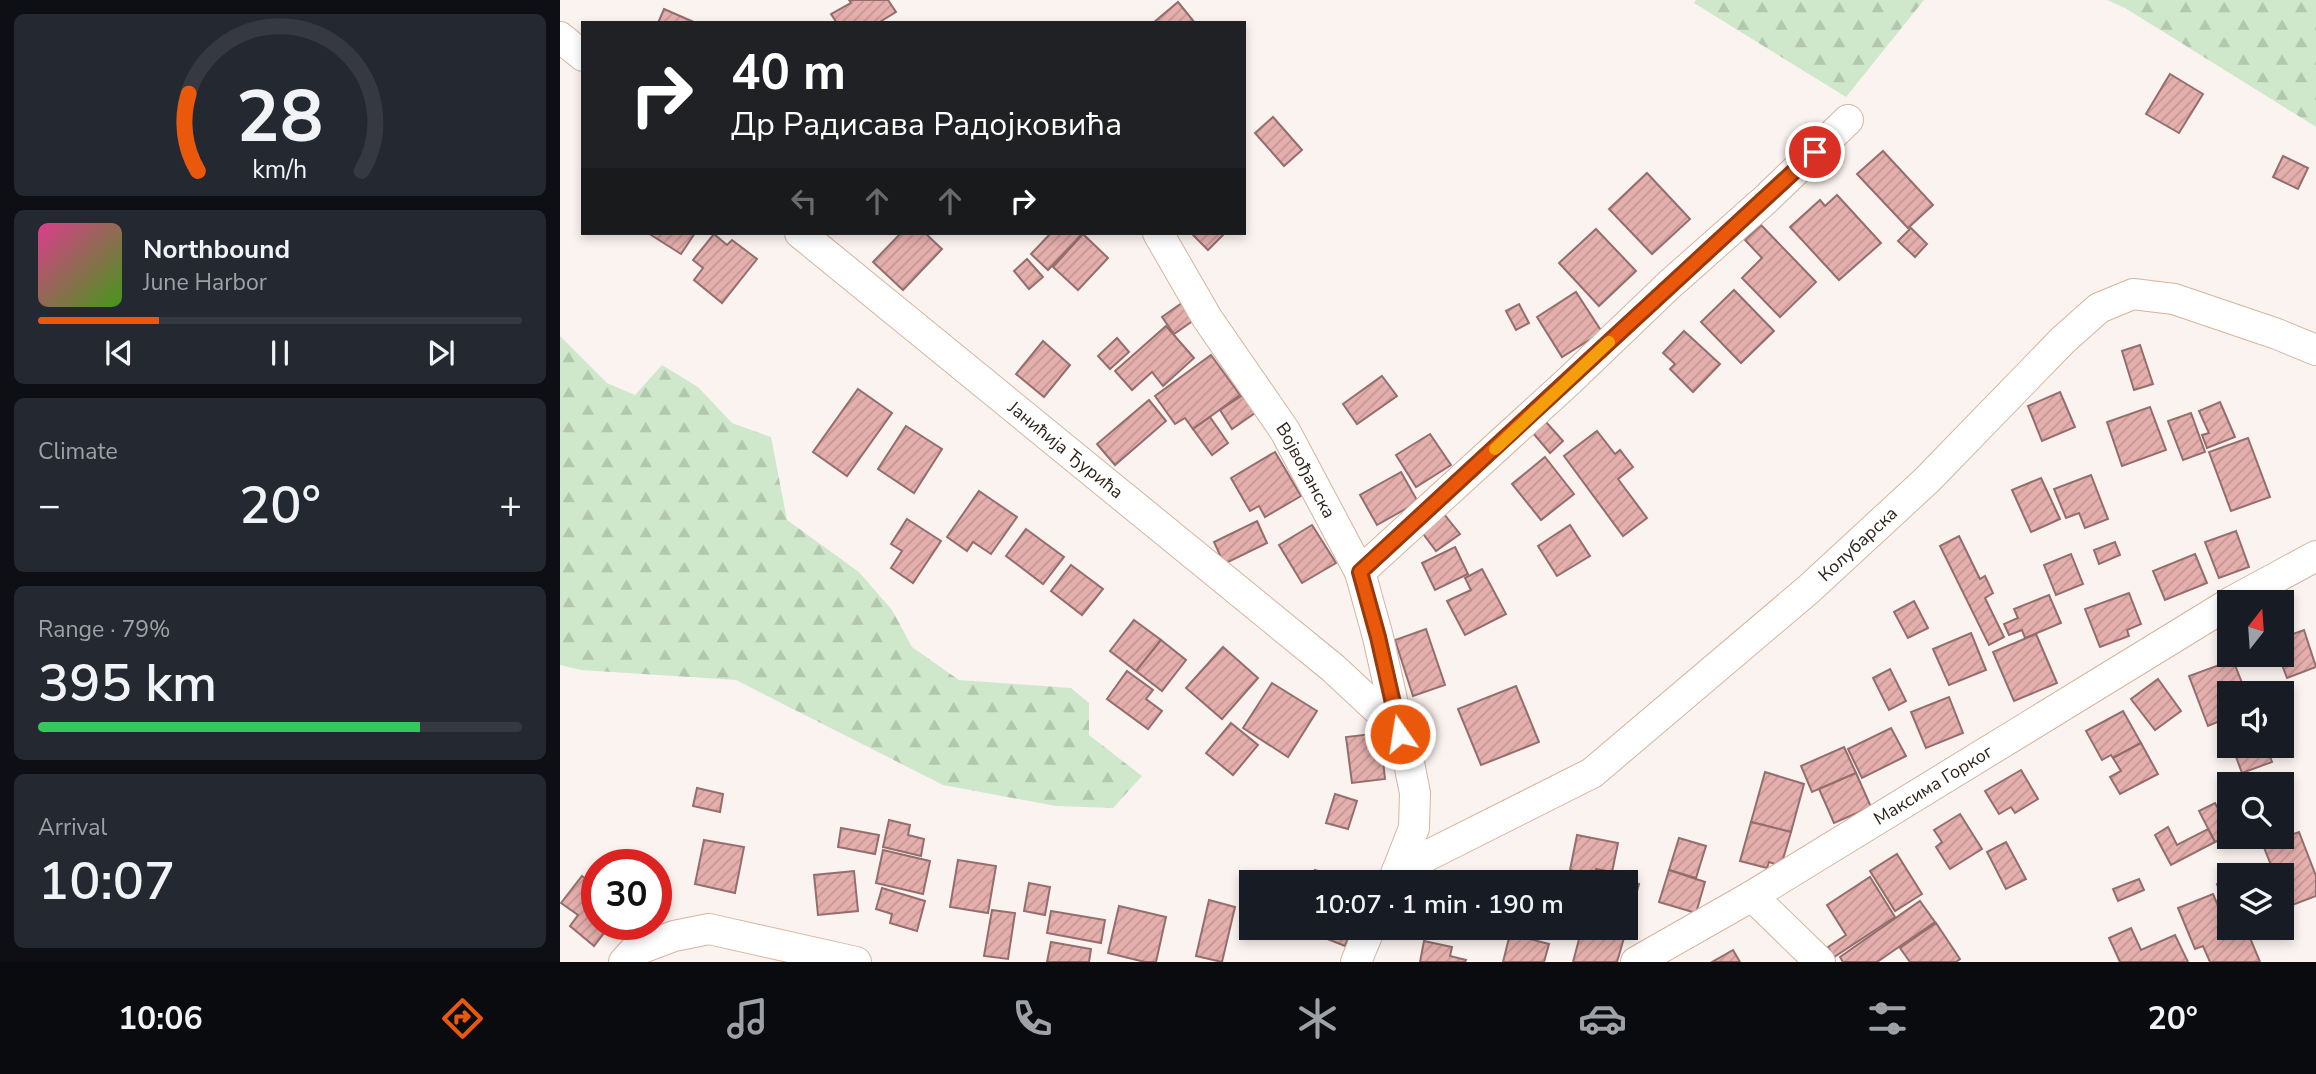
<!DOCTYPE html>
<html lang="en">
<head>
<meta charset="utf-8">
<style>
  body { margin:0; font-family:"Nunito Sans",sans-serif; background:#242831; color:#f1f3f6; height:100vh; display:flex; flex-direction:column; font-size:26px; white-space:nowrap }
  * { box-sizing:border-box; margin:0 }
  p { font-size:23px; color:#9ea1a6 }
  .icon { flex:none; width:38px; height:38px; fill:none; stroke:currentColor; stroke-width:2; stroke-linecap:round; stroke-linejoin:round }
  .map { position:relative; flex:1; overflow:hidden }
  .details { display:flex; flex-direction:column; gap:14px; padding:14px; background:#0d0f14; width:560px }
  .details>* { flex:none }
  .hud { position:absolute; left:21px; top:21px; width:665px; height:214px; border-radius:0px; box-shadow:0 4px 10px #0003; background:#202124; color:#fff; overflow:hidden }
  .needle { width:46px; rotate:17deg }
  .buttons { position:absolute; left:1657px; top:590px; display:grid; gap:14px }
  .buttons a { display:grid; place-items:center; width:77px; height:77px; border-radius:0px; background:#171b24; box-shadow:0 4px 10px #0003; font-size:35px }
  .speed { position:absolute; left:21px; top:849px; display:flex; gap:14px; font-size:35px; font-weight:700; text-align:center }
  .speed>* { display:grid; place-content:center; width:91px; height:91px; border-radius:50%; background:#171b24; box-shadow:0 4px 10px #0003; line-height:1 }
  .speed .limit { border:10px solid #d22; background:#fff; color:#111 }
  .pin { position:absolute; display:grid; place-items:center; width:60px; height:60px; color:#fff; margin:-30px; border:4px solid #fff; border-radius:50%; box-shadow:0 2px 7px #0007 }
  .me { position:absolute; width:77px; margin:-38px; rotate:347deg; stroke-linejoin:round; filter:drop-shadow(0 0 5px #0008) }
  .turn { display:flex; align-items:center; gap:24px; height:147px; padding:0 35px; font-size:32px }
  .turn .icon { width:91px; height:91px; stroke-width:2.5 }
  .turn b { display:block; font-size:49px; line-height:60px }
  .lanes { display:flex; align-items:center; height:66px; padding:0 35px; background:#0003; justify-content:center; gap:35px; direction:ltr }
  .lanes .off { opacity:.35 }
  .big { font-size:52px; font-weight:600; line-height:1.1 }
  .details .card { flex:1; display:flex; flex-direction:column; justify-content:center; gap:10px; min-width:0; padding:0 24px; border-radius:10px; background:#242831 }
  .details .dial { align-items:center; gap:0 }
  .dial svg { height:182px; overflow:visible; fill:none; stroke:#363941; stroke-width:7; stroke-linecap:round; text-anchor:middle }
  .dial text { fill:#f1f3f6; stroke:none }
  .song { display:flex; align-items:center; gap:21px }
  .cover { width:84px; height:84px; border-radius:10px; background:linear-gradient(135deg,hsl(330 70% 55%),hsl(100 70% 35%)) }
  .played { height:7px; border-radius:4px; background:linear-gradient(90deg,#ea580c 25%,#363941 25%) }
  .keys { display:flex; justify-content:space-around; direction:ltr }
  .heat { display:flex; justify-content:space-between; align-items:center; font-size:38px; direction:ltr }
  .charge { height:10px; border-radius:5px; background:linear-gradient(90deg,#34c759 79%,#363941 0) }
  .trip { position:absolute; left:679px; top:870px; width:399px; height:70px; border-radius:0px; background:#171b24; box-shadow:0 4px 10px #0003; font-weight:600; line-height:70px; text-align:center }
  .tab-bar { display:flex; height:112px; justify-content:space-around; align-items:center; background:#090b0e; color:#9ea1a6 }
  .tab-bar .icon { width:49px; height:49px }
  .tab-bar .on { color:#ea580c }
  .tab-bar b { font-size:32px; color:#f1f3f6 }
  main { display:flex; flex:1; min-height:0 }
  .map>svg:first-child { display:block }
  .forest { fill:url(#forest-firs) }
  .building { fill:url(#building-hatch); stroke:#946e6d; stroke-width:2 }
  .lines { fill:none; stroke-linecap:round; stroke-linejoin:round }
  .street-casing { stroke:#d5b49e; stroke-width:32 }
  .street { stroke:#fff; stroke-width:30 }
  .route-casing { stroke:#983908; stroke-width:18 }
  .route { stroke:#ea580c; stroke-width:12 }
  .slow { stroke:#f59e0b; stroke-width:12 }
  .labels { text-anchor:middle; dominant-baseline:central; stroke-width:5; stroke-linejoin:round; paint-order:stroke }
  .street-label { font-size:18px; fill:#2f231a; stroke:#fff }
</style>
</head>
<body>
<main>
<section class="details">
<div class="card dial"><svg viewBox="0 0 100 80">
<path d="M14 69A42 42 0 1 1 86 69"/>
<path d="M14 69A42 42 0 0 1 10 35" stroke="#ea580c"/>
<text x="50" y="56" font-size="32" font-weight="700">28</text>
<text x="50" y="72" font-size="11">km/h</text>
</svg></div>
<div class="card">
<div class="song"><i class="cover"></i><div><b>Northbound</b><p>June Harbor</p></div></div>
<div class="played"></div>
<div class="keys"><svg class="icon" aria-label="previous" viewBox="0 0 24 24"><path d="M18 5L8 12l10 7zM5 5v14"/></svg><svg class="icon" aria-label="pause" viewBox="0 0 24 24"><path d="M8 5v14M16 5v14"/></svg><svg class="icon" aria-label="next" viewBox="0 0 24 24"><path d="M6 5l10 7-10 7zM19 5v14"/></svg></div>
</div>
<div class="card"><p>Climate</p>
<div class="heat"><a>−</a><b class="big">20°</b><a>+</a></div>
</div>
<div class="card"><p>Range · 79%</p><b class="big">395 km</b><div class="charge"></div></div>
<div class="card"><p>Arrival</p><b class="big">10:07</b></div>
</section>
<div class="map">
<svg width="1756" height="962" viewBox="0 0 1756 962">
  <defs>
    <pattern id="forest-firs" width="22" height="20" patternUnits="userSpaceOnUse" patternTransform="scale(1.75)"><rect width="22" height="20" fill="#cfe8cb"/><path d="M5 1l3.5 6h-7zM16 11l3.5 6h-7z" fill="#b2c7ae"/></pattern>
    <pattern id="building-hatch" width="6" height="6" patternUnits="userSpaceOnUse" patternTransform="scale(1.75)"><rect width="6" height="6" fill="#e4afad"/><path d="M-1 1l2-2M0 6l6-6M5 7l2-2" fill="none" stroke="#c49694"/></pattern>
  </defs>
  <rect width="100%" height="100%" fill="#fbf3ef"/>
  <!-- forest -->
  <g class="forest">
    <polygon points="1136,0 1364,0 1286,97 1134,3"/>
    <polygon points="1547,0 1756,0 1756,127 1565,8"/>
    <polygon points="0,336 47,383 75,395 102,365 138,387 172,423 211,437 227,520 299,572 332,610 352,647 399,680 511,688 529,703 529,735 582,776 553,808 496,806 383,785 176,680 21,670 0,665"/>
  </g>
  <!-- building -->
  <g class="building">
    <polygon points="289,0 328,0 336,12 318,23 277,23 271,14 291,3"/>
    <polygon points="618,2 635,23 593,23"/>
    <polygon points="104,9 136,23 98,23"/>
    <polygon points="1610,74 1643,94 1619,133 1586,114"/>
    <polygon points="713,117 742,150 724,166 695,133"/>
    <polygon points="1323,151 1373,205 1348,228 1297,174"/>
    <polygon points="1723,156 1748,168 1738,189 1713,177"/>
    <polygon points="1087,173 1130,219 1092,254 1049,209"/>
    <polygon points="1277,195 1321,243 1279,280 1230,227 1260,200 1265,206"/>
    <polygon points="1201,225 1256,282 1220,317 1182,278 1202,258 1185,240"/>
    <polygon points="1351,228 1367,244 1355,257 1338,241"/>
    <polygon points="1036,229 1076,271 1039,306 999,263"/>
    <polygon points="88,233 135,233 121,254"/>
    <polygon points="341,233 365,233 382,249 343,290 313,262"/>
    <polygon points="491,233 523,233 488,270 471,254"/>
    <polygon points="631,233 665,233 648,250"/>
    <polygon points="154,234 167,245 172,240 197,259 162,303 134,280 143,268 133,260"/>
    <polygon points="523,234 548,258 518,290 493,267"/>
    <polygon points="467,259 483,277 469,289 454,271"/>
    <polygon points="1174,290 1214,331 1181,363 1141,322"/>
    <polygon points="1016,292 1042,332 1002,357 977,317"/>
    <polygon points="622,303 634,320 614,334 602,317"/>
    <polygon points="959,304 969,323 956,330 946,311"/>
    <polygon points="606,326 634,358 603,386 592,372 572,390 555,371"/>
    <polygon points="1124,331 1160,364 1133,392 1110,369 1115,364 1103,353"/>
    <polygon points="557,338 569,352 550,369 538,356"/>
    <polygon points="483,341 510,365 484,397 456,374"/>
    <polygon points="1580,345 1593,384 1574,390 1562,351"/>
    <polygon points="651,355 680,395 633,429 625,418 615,424 595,396"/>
    <polygon points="822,376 837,396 797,424 783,404"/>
    <polygon points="298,389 332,413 287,476 253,452"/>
    <polygon points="1500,392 1515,427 1482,441 1468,406"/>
    <polygon points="683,395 695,413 672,429 660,410"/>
    <polygon points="589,400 606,421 555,465 537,444"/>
    <polygon points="1660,402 1675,437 1647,448 1642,435 1649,433 1639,411"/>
    <polygon points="1590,407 1606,450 1562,466 1547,422"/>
    <polygon points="1631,413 1645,452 1623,460 1608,421"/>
    <polygon points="650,417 668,443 652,455 633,429"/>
    <polygon points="986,422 1003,441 990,453 973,433"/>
    <polygon points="346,426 382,449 354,493 318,469"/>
    <polygon points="1037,431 1055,454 1060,450 1073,467 1058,479 1087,518 1063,536 1004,456"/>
    <polygon points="870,434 891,465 856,487 836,455"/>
    <polygon points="1688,438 1710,497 1671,511 1649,452"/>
    <polygon points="715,452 741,496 705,517 699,506 690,511 671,478"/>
    <polygon points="985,457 1014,494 981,520 952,484"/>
    <polygon points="841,472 858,502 817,525 800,495"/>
    <polygon points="1531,475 1548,519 1525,528 1519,513 1506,518 1494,489"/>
    <polygon points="1481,478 1500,519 1471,532 1452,490"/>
    <polygon points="419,491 457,517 431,554 413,542 407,551 387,537"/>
    <polygon points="884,514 900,534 876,551 861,531"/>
    <polygon points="347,519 381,541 353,583 331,568 342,551 331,544"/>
    <polygon points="697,521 707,543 664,564 654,542"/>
    <polygon points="752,525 776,563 742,583 719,545"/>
    <polygon points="1010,525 1030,556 997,576 978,546"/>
    <polygon points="466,529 504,557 483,584 446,556"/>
    <polygon points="1676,531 1689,567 1659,578 1645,542"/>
    <polygon points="1399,536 1420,579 1425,576 1433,593 1425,598 1444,637 1429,645 1380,546"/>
    <polygon points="1555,542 1560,555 1539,564 1534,550"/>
    <polygon points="895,547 908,574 875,590 862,563"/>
    <polygon points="1511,554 1523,584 1496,595 1484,565"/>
    <polygon points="1635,554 1647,583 1605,600 1593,571"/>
    <polygon points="511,565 543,589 522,615 491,591"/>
    <polygon points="922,569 946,614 905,635 887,601 911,590 905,578"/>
    <polygon points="1569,593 1581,624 1567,630 1569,636 1540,647 1525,609"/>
    <polygon points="1489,595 1501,623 1465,638 1462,630 1449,635 1444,624 1458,618 1454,609"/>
    <polygon points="1354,601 1368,628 1348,638 1334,612"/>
    <polygon points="574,620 601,640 576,671 550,651"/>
    <polygon points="866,629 885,685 853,696 835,640"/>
    <polygon points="1744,630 1756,667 1727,678 1718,654 1722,654 1722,638"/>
    <polygon points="1411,633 1426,670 1389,685 1373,649"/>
    <polygon points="1476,634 1497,683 1454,701 1433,652"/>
    <polygon points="601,640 626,660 602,691 576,671"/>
    <polygon points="663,647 698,678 662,719 626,688"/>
    <polygon points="1673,660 1686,693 1670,693 1670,740 1662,720 1648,726 1629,676"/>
    <polygon points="1330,669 1346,701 1329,710 1313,678"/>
    <polygon points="567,671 593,690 586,699 602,711 588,729 547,699"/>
    <polygon points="1598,679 1621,711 1595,730 1571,699"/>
    <polygon points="712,683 757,711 728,757 683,728"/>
    <polygon points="956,686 979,742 921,765 898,709"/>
    <polygon points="1389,697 1403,733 1366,748 1351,712"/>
    <polygon points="1563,711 1581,743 1553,758 1551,755 1542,760 1526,731"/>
    <polygon points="671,723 698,745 673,775 646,753"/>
    <polygon points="1331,728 1346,756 1302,778 1288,749"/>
    <polygon points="820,733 825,779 792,783 786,737"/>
    <polygon points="1581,743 1598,774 1560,794 1550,777 1561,771 1553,758"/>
    <polygon points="1672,746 1706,746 1712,762 1682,773"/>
    <polygon points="1284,747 1296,773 1252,792 1241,766"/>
    <polygon points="1461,770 1478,799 1455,813 1451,807 1439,814 1425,791"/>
    <polygon points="1205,772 1244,784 1231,832 1191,822"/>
    <polygon points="1296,773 1311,807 1274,823 1259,789"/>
    <polygon points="137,788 163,794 160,812 133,806"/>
    <polygon points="775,794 797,801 788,829 766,823"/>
    <polygon points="1655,803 1670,831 1670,835 1655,842 1639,811"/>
    <polygon points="1400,814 1422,849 1390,869 1376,847 1382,842 1374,830"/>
    <polygon points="329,820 350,825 348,835 364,839 361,856 323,847"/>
    <polygon points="1191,822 1231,832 1221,866 1209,862 1207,868 1180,861"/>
    <polygon points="1608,827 1617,845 1648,829 1655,842 1611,865 1595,835"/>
    <polygon points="281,828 319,835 315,854 278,847"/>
    <polygon points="1739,832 1756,876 1756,896 1727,907 1722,893 1722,875 1715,875 1703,845"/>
    <polygon points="1017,835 1058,843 1052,872 1036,869 1035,875 1010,870"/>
    <polygon points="1119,838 1146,846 1136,878 1109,870"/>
    <polygon points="144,840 184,847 175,893 135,884"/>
    <polygon points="1446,842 1466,879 1446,889 1427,852"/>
    <polygon points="323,850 370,861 363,894 316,883"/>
    <polygon points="1337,854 1362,894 1335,911 1310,871"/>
    <polygon points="398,860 436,866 428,913 390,907"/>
    <polygon points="755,870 770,875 767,882 751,882"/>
    <polygon points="1109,870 1145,882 1136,913 1099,902"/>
    <polygon points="294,871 298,911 258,915 254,875"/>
    <polygon points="1038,872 1079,884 1066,931 1052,928 1066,928 1066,882 1035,882"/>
    <polygon points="22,876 37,888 37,924 51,924 34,946 10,926 18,915 1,903"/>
    <polygon points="1310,877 1335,917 1274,957 1268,947 1286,935 1267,905"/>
    <polygon points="1579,879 1584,890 1558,901 1553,889"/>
    <polygon points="1670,879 1670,915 1657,884"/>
    <polygon points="469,883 490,887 485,915 464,911"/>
    <polygon points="322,888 365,901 357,931 330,923 332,914 316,909"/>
    <polygon points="1653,894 1672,939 1688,933 1700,962 1650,962 1643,946 1635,949 1618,908"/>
    <polygon points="649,900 675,907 662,962 636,956"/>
    <polygon points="1360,901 1375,922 1317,962 1283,962 1280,957"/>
    <polygon points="559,906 606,917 596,962 585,962 548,953"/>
    <polygon points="432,910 455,913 448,959 424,956"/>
    <polygon points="491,911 545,920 541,943 487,933"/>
    <polygon points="1376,923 1400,959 1396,962 1350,962 1340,948"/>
    <polygon points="755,928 792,928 785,946 752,933"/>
    <polygon points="1022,928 1052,928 1066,931 1057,962 1013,962"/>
    <polygon points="1571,928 1581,950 1615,935 1628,962 1560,962 1549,938"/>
    <polygon points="950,934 989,944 984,962 943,962"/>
    <polygon points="864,941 892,947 890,956 906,960 905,962 860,962"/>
    <polygon points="491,942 531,949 529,962 487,962"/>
    <polygon points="1173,950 1180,962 1152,962"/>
  </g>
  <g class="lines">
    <!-- street casing -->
    <g class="street-casing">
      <g id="street">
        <polyline points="0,37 23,56"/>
        <path id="s1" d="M240 233 773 668 817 709 840 734 849 763 855 793 854 828 834 879"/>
        <path id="s2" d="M598 233 647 318 725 431 800 572 818 637 839 731"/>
        <polyline points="800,572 1010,380 1109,285 1205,200 1288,120"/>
        <polyline points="1671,602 1756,556"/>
        <path id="s3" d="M837 871 1032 773 1249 589 1367 480 1503 340 1539 308 1573 294 1614 299 1717 334 1756 350"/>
        <polyline points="1192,896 1260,962"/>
        <polyline points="64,962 74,951 114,936 149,929 296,962"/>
        <polyline points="796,962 810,928"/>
        <path id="s4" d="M1076 962 1192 896 1670 603"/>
      </g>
    </g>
    <!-- street -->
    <use href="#street" class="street"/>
  </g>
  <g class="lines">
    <!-- route casing -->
    <g class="route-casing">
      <polyline id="route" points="840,734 818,637 800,572 1255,152"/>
    </g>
    <!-- route -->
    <use href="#route" class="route"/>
    <!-- slow -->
    <polyline class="slow" points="935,449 1049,342"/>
  </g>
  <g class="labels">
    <!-- street labels -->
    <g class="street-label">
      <text stroke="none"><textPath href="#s1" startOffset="343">Јанићија Ђурића</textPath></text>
      <text stroke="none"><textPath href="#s2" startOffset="280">Војвођанска</textPath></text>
      <text stroke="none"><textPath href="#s3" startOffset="569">Колубарска</textPath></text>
      <text stroke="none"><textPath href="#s4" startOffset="346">Максима Горког</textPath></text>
    </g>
  </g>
</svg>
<div class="buttons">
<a><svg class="needle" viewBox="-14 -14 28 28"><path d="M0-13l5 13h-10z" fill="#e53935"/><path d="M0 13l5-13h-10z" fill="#9ea1a6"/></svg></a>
<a><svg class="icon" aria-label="sound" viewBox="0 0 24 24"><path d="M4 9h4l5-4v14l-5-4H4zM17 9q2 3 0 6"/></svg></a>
<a><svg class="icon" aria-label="search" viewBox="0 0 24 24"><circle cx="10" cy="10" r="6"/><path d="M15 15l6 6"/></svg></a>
<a><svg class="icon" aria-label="layers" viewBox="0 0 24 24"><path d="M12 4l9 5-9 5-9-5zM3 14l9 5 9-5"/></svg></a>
</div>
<div class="speed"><div class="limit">30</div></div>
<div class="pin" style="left:1255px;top:152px;background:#d93025"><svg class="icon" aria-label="arrive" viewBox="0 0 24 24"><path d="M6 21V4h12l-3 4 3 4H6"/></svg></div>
<svg class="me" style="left:840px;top:734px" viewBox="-20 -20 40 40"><circle r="17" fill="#ea580c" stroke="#fff" stroke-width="3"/><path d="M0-11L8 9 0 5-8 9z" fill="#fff"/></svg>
<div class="trip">10:07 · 1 min · 190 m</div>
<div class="hud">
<div class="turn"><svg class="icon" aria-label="right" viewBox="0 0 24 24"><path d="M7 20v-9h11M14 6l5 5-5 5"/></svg><div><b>40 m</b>Др Радисава Радојковића</div></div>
<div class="lanes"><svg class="icon off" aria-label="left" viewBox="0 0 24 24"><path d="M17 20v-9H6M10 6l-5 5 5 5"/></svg><svg class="icon off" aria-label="ahead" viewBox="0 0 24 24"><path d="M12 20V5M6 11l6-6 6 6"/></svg><svg class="icon off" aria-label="ahead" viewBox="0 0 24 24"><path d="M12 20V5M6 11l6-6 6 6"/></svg><svg class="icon" aria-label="right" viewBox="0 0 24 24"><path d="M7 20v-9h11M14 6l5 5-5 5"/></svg></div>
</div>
</div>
</main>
<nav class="tab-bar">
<b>10:06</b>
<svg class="icon on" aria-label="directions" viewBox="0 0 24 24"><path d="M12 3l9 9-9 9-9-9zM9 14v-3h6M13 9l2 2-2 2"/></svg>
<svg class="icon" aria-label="music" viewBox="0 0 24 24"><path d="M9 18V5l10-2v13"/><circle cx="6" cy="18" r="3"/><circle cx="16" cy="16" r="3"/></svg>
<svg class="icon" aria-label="phone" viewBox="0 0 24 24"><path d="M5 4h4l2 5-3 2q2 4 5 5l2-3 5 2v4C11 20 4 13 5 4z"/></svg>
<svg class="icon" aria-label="climate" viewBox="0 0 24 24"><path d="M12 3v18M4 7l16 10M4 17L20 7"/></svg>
<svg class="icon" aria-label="car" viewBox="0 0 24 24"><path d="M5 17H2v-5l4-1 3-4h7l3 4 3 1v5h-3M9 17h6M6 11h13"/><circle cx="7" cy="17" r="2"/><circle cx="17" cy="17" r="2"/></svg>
<svg class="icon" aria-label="filters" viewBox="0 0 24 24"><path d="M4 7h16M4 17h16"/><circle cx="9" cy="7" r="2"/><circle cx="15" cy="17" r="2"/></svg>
<b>20°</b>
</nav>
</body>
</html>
